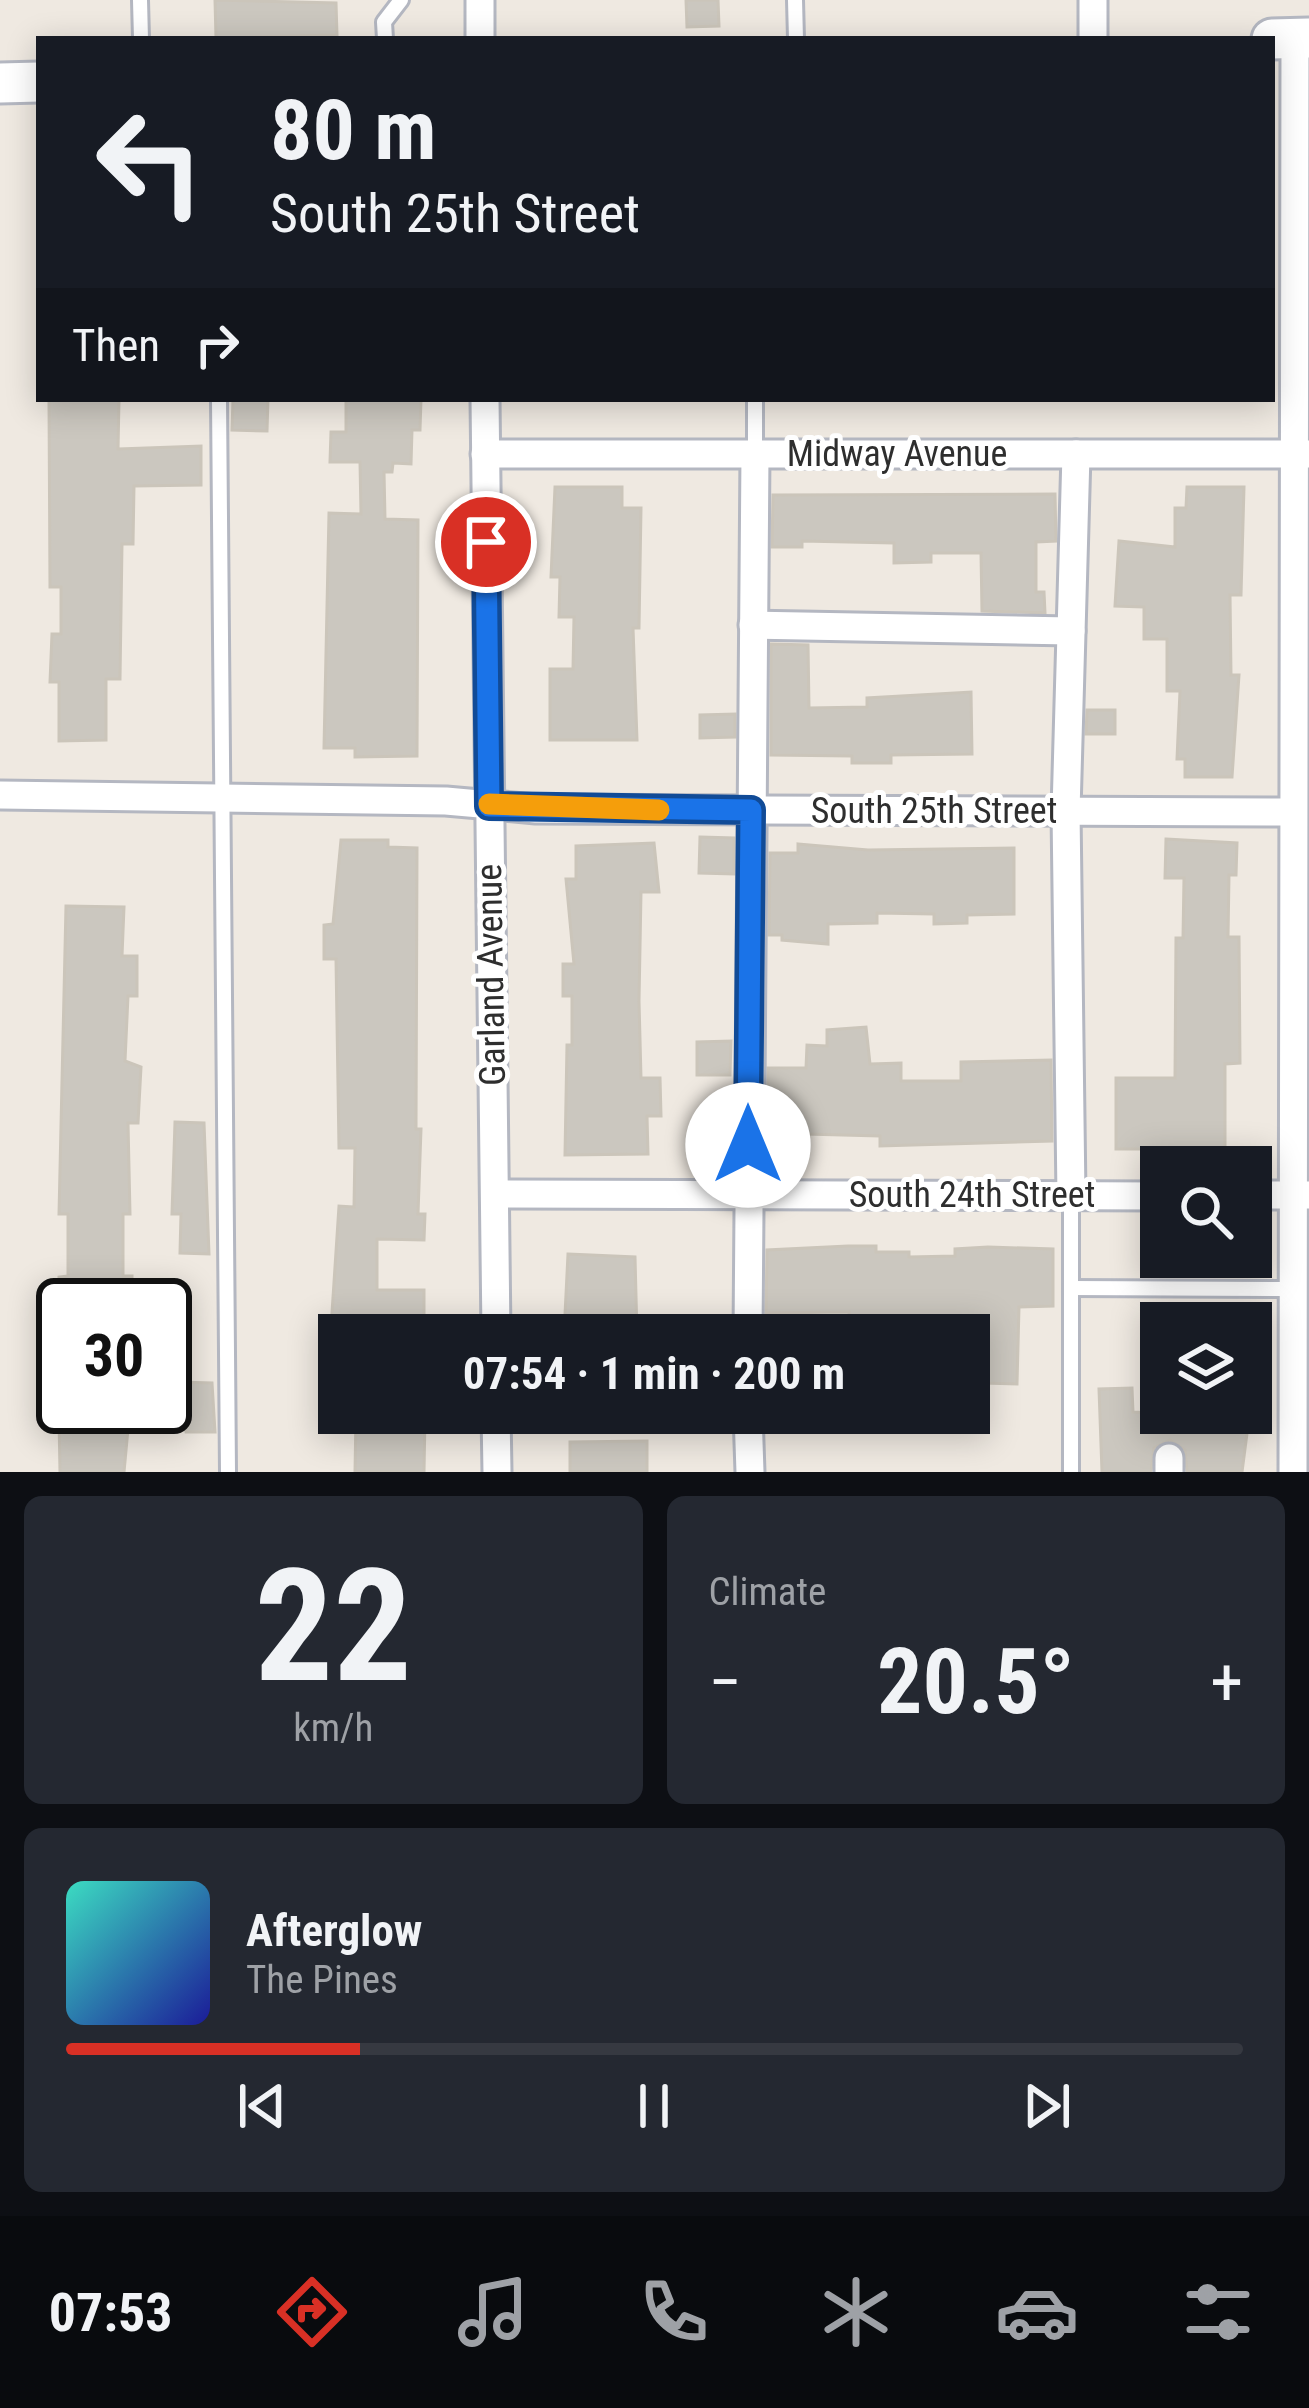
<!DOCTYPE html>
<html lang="en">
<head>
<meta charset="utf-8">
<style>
  body { margin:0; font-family:"Roboto Condensed",sans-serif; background:#242831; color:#f1f3f6; height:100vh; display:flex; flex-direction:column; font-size:45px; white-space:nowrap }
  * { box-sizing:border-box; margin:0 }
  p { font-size:39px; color:#9ea1a6 }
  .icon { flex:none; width:66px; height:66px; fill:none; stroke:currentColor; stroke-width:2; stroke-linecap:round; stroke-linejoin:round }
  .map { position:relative; height:1472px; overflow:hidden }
  .drawer { display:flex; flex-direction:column; gap:24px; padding:24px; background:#0d0f14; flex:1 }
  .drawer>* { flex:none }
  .top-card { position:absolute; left:36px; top:36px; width:1239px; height:366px; border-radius:0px; box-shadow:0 6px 30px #0003; background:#171b24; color:#f1f3f6; overflow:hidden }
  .tools { position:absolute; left:1140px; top:1146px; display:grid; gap:24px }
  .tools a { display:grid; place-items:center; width:132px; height:132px; border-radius:0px; background:#171b24; box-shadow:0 6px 30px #0003; font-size:60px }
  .speed { position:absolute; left:36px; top:1278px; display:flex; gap:24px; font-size:60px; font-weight:700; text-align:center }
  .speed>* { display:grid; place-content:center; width:156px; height:156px; border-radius:50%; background:#171b24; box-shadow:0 6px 30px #0003; line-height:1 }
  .speed .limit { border:6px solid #111; border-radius:18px; background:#fff; color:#111 }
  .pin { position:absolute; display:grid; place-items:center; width:102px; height:102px; color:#fff; margin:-51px; border:6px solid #fff; border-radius:50%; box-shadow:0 3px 12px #0007 }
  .me { position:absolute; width:132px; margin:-66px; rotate:0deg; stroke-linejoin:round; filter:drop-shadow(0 0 9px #0008) }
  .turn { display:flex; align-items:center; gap:42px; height:252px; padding:0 36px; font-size:54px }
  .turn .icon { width:156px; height:156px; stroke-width:2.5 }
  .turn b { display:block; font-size:84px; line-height:102px }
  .then { display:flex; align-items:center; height:114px; padding:0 36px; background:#0003; gap:24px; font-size:45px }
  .big { font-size:90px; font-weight:700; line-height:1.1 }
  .drawer .widget { flex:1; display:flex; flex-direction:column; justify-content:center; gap:18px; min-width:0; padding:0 42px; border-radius:18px; background:#242831 }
  .drawer .dial { align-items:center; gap:0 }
  .dial b { font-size:156px; line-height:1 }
  .song { display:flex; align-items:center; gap:36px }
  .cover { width:144px; height:144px; border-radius:18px; background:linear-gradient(135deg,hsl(170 70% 55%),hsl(240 70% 35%)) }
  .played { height:12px; border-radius:6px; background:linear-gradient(90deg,#d93025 25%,#363941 25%) }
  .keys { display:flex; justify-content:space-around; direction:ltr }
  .heat { display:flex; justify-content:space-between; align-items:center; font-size:66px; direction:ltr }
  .drawer .tiles { flex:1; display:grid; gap:24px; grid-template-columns:1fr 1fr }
  .widget:last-child { grid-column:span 2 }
  .trip { position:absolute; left:318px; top:1314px; width:672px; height:120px; border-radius:0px; background:#171b24; box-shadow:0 6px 30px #0003; font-weight:700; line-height:120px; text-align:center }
  .tab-bar { display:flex; height:192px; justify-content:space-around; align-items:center; background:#090b0e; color:#9ea1a6 }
  .tab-bar .icon { width:84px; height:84px }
  .tab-bar .selected { color:#d93025 }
  .tab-bar b { font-size:54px; color:#f1f3f6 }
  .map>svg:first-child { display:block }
  .building { fill:#cbc7bf; stroke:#cbc5ba; stroke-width:3 }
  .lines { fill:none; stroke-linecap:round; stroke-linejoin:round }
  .lane-casing { stroke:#b4b7c1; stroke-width:20 }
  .street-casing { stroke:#b4b7c1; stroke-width:33 }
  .secondary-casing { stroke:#b4b7c1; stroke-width:45 }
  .lane { stroke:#fff; stroke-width:14 }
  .street { stroke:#fff; stroke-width:27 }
  .secondary { stroke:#fff; stroke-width:39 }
  .route-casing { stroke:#114b97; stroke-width:30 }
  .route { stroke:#1a73e8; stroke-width:21 }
  .slow { stroke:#f59e0b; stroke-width:21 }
  .labels { text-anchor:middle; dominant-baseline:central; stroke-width:10; stroke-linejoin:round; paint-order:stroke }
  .street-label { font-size:36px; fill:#2e2e2e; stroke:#fff }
</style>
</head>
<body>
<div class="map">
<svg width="1309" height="1472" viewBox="0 0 1309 1472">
  <rect width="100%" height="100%" fill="#efe9e1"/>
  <!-- building -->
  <g class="building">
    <polygon points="215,0 336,3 337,35 216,38"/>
    <polygon points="686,0 718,0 719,26 687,27"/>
    <polygon points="49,399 119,399 118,449 201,446 201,485 134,486 133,544 122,544 120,679 106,679 106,740 59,741 59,682 50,682 52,634 61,634 61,587 50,587"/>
    <polygon points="233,399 268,399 267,431 232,430"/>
    <polygon points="346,399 421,399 420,430 412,430 411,464 393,463 392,472 384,472 385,519 418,520 417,756 355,757 355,748 324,748 329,513 361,514 360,462 330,462 331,432 346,432"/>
    <polygon points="555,487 622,487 622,508 641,508 639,628 633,628 637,740 550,740 550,669 573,669 574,617 559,617 560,577 551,577"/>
    <polygon points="1187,487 1244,487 1241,595 1230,595 1231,675 1239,675 1232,777 1185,777 1185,759 1177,759 1180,691 1167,691 1167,639 1144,639 1144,607 1115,606 1119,541 1175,547 1175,508 1186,508"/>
    <polygon points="1055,494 1056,541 1036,542 1036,592 1044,592 1045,613 982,611 981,553 931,553 931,562 894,563 894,543 802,541 802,547 772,547 773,495"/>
    <polygon points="771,644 808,645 809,708 867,707 867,698 971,692 972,754 891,755 891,763 852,763 852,756 771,755"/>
    <polygon points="1087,710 1115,710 1115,734 1086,734"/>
    <polygon points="735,714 735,737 700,738 700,715"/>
    <polygon points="700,837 734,838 734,874 699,873"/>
    <polygon points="1166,839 1237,843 1236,875 1229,875 1228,937 1239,937 1240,1063 1225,1064 1225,1149 1116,1149 1116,1078 1175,1078 1176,938 1183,938 1184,878 1165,878"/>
    <polygon points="341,840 388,840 388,847 417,848 416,1129 421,1129 418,1214 425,1214 424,1240 377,1239 377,1290 424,1290 424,1329 331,1328 339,1206 354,1207 355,1148 339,1148 336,959 324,959 324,925 333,924"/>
    <polygon points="654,843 659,892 641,892 639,1001 641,1078 660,1078 661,1116 647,1116 648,1154 565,1155 567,1045 572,1045 572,996 563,996 563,964 574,964 566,879 576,879 576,846"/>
    <polygon points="798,844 868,850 1014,848 1014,914 967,915 967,923 934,924 934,914 877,913 877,923 828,924 828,944 782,940 782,935 769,935 770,853 798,853"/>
    <polygon points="66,906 124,907 122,956 137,956 137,996 128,996 125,1061 141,1067 138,1123 128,1123 130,1214 123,1214 123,1276 132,1276 132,1305 59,1305 59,1277 68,1276 68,1214 59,1214"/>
    <polygon points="866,1027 870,1064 901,1063 901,1081 961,1081 961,1062 1051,1060 1052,1141 880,1146 880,1136 768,1133 768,1068 806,1068 807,1045 827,1046 827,1030"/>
    <polygon points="731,1041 730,1075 697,1075 697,1042"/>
    <rect x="699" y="1121" width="29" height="29"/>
    <polygon points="175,1122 204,1123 209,1254 180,1253 181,1214 172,1214"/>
    <polygon points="848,1246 876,1246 876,1252 909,1252 909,1257 955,1256 955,1249 988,1247 1053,1249 1053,1306 1019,1307 1017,1384 984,1383 985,1317 849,1320 849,1312 766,1313 767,1250"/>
    <polygon points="568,1254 635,1257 637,1335 564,1335"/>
    <polygon points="177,1382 212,1383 215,1432 186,1432"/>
    <polygon points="1132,1388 1133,1412 1249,1418 1242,1472 1187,1472 1185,1450 1170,1440 1154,1448 1151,1472 1102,1472 1099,1389"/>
    <polygon points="356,1416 425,1416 424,1472 355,1472"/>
    <polygon points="59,1418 129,1418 124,1472 60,1472"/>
    <polygon points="647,1441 647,1472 570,1472 570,1442"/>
  </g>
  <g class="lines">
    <!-- lane casing -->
    <g class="lane-casing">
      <g id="lane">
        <polyline points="140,0 141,39"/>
        <polyline points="795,0 796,39"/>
        <polyline points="385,39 384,22 401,0"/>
        <polyline points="219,399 228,1472"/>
        <polyline points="755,399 755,454"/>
        <polyline points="1071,1196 1071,1472"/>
        <polyline points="1071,1288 1292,1289"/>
      </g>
    </g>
    <!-- street casing -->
    <g class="street-casing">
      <g id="street">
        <polyline points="480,0 480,39"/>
        <polyline points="1093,0 1093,39"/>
        <polyline points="485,399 496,1335"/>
        <polyline points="485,454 1309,454"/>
        <polyline points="753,625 1071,631"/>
        <polyline points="0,795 446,801 536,809 1293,812"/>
        <polyline points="495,1194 1161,1196"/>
        <polyline points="1251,1195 1309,1195"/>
        <polyline points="1071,1196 1066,811 1076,454"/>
        <polyline points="748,1335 755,454"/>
        <polyline points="496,1413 497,1472"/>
        <polyline points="748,1413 750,1472"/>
        <polyline points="1169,1458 1169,1472"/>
        <polyline points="1293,1472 1295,38"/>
      </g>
    </g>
    <!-- secondary casing -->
    <g class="secondary-casing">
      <g id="secondary">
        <polyline points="1272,39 1309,38"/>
        <polyline points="0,83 39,82"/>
      </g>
    </g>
    <!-- lane -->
    <use href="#lane" class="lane"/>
    <!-- street -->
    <use href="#street" class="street"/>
    <!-- secondary -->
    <use href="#secondary" class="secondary"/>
  </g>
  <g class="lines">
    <!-- route casing -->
    <g class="route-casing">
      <polyline id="route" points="486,542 489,806 751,810 748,1145"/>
    </g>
    <!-- route -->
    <use href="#route" class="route"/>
    <!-- slow -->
    <polyline class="slow" points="489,804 659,810"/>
  </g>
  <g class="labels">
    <!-- street labels -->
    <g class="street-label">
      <text x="897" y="454">Midway Avenue</text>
      <text x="934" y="811">South 25th Street</text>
      <text transform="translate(491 975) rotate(-91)">Garland Avenue</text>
      <text x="972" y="1195">South 24th Street</text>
    </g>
  </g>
</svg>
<div class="tools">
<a><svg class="icon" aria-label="search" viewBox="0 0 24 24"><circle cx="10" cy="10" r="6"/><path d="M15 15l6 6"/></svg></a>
<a><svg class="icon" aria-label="layers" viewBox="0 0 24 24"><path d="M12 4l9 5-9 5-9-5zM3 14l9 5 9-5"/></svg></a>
</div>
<div class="speed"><div class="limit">30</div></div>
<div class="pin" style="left:486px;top:542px;background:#d93025"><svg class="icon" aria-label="arrive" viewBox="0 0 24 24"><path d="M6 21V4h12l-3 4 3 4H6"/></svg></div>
<svg class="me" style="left:748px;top:1145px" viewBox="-20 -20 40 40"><circle r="19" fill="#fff"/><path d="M0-13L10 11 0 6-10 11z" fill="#1a73e8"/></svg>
<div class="trip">07:54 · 1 min · 200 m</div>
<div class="top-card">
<div class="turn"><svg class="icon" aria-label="left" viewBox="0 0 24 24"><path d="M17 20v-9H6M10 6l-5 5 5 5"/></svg><div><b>80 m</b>South 25th Street</div></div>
<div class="then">Then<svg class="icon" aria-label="right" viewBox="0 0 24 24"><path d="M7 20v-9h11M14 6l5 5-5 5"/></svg></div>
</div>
</div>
<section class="drawer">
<div class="tiles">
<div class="widget dial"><b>22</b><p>km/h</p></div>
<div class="widget"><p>Climate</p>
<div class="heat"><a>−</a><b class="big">20.5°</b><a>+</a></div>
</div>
<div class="widget">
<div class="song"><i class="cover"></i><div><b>Afterglow</b><p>The Pines</p></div></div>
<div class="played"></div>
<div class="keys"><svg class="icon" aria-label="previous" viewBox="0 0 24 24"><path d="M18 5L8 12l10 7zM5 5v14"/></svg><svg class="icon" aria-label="pause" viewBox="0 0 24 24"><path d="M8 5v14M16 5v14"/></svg><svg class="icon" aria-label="next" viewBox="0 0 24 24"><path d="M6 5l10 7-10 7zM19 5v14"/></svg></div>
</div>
</div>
</section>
<nav class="tab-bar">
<b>07:53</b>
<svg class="icon selected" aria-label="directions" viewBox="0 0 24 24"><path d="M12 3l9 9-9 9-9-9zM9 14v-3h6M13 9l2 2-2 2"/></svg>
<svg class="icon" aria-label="music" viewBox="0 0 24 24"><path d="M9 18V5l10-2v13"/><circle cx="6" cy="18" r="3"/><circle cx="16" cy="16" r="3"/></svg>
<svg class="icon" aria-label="phone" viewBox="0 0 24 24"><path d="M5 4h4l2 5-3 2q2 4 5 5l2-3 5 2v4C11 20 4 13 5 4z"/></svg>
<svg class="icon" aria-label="climate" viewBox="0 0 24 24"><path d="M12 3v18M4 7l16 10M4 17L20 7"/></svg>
<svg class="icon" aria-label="car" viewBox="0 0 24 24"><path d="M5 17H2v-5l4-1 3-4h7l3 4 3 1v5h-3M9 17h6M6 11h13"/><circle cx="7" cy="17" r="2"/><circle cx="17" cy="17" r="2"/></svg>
<svg class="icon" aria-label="filters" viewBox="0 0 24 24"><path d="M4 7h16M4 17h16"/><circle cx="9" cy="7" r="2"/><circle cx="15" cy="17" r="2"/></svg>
</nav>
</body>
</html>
